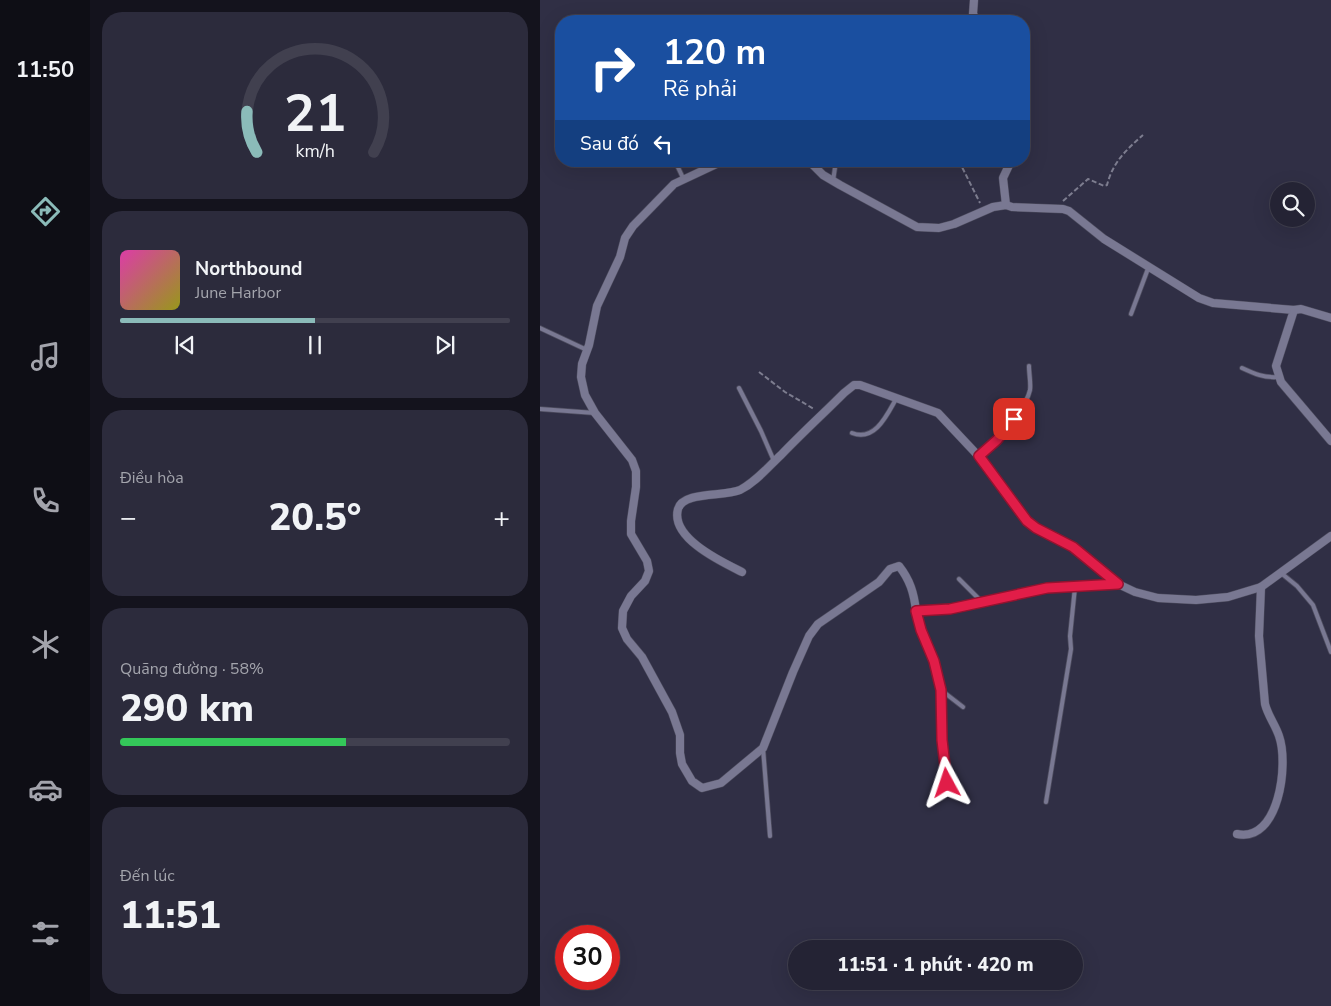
<!DOCTYPE html>
<html lang="vi">
<head>
<meta charset="utf-8">
<style>
  body { margin:0; font-family:"Nunito Sans",sans-serif; background:#2c2b3c; color:#f1f3f6; height:100vh; display:flex; flex-direction:column; font-size:19px; white-space:nowrap }
  * { box-sizing:border-box; margin:0 }
  p { font-size:16px; color:#a3a4ac }
  .icon { flex:none; width:28px; height:28px; fill:none; stroke:currentColor; stroke-width:2; stroke-linecap:round; stroke-linejoin:round }
  .map { position:relative; flex:1; overflow:hidden }
  .details { display:flex; flex-direction:column; gap:12px; padding:12px; background:#14131d; width:450px }
  .details>* { flex:none }
  .banner { position:absolute; left:15px; top:15px; width:475px; height:152px; border-radius:20px; box-shadow:0 5px 20px #0002,0 0 0 1px #41404f; background:#1a4fa0; color:#fff; overflow:hidden }
  .fabs { position:absolute; left:730px; top:182px; display:grid; gap:10px }
  .fabs a { display:grid; place-items:center; width:45px; height:45px; border-radius:50%; background:#242334; box-shadow:0 5px 20px #0002,0 0 0 1px #41404f; font-size:25px }
  .speed { position:absolute; left:15px; top:925px; display:flex; gap:10px; font-size:25px; font-weight:700; text-align:center }
  .speed>* { display:grid; place-content:center; width:65px; height:65px; border-radius:50%; background:#242334; box-shadow:0 5px 20px #0002,0 0 0 1px #41404f; line-height:1 }
  .speed .limit { border:8px solid #d22; background:#fff; color:#111 }
  .pin { position:absolute; display:grid; place-items:center; width:42px; height:42px; color:#fff; margin:-21px; border-radius:10px; box-shadow:0 2px 8px #0006 }
  .me { position:absolute; width:55px; margin:-28px; rotate:355deg; stroke-linejoin:round; filter:drop-shadow(0 0 4px #0008) }
  .turn { display:flex; align-items:center; gap:18px; height:105px; padding:0 25px; font-size:22px }
  .turn .icon { width:65px; height:65px; stroke-width:2.5 }
  .turn b { display:block; font-size:35px; line-height:42px }
  .then { display:flex; align-items:center; height:48px; padding:0 25px; background:#0003; gap:10px; font-size:19px }
  .big { font-size:38px; font-weight:800; line-height:1.1 }
  .details .widget { flex:1; display:flex; flex-direction:column; justify-content:center; gap:8px; min-width:0; padding:0 18px; border-radius:20px; background:#2c2b3c }
  .details .dial { align-items:center; gap:0 }
  .dial svg { height:130px; overflow:visible; fill:none; stroke:#41404f; stroke-width:7; stroke-linecap:round; text-anchor:middle }
  .dial text { fill:#f1f3f6; stroke:none }
  .song { display:flex; align-items:center; gap:15px }
  .cover { width:60px; height:60px; border-radius:8px; background:linear-gradient(135deg,hsl(320 70% 55%),hsl(60 70% 35%)) }
  .played { height:5px; border-radius:2px; background:linear-gradient(90deg,#8bbbb9 50%,#41404f 50%) }
  .keys { display:flex; justify-content:space-around; direction:ltr }
  .heat { display:flex; justify-content:space-between; align-items:center; font-size:28px; direction:ltr }
  .charge { height:8px; border-radius:4px; background:linear-gradient(90deg,#34c759 58%,#41404f 0) }
  .trip { position:absolute; left:248px; top:940px; width:295px; height:50px; border-radius:25px; background:#242334; box-shadow:0 5px 20px #0002,0 0 0 1px #41404f; font-weight:800; line-height:50px; text-align:center }
  main { display:flex; flex:1; min-height:0 }
  .menu { display:flex; flex-direction:column; width:90px; justify-content:space-around; align-items:center; background:#0e0e15; color:#a3a4ac }
  .menu .icon { width:35px; height:35px }
  .menu .current { color:#8bbbb9 }
  .menu b { font-size:22px; color:#f1f3f6 }
  .map>svg:first-child { display:block }
  .lines { fill:none; stroke-linecap:round; stroke-linejoin:round }
  .lane-casing { stroke:#4e4d5f; stroke-width:5.5 }
  .street-casing { stroke:#4e4d5f; stroke-width:9 }
  .path { stroke:#7d7d8f; stroke-width:2; stroke-dasharray:5 2.5; stroke-linecap:butt }
  .lane { stroke:#797892; stroke-width:4 }
  .street { stroke:#797892; stroke-width:8 }
  .route-casing { stroke:#92132f; stroke-width:12 }
  .route { stroke:#e11d48; stroke-width:9 }
</style>
</head>
<body>
<main>
<nav class="menu">
<b>11:50</b>
<svg class="icon current" aria-label="directions" viewBox="0 0 24 24"><path d="M12 3l9 9-9 9-9-9zM9 14v-3h6M13 9l2 2-2 2"/></svg>
<svg class="icon" aria-label="music" viewBox="0 0 24 24"><path d="M9 18V5l10-2v13"/><circle cx="6" cy="18" r="3"/><circle cx="16" cy="16" r="3"/></svg>
<svg class="icon" aria-label="phone" viewBox="0 0 24 24"><path d="M5 4h4l2 5-3 2q2 4 5 5l2-3 5 2v4C11 20 4 13 5 4z"/></svg>
<svg class="icon" aria-label="climate" viewBox="0 0 24 24"><path d="M12 3v18M4 7l16 10M4 17L20 7"/></svg>
<svg class="icon" aria-label="car" viewBox="0 0 24 24"><path d="M5 17H2v-5l4-1 3-4h7l3 4 3 1v5h-3M9 17h6M6 11h13"/><circle cx="7" cy="17" r="2"/><circle cx="17" cy="17" r="2"/></svg>
<svg class="icon" aria-label="filters" viewBox="0 0 24 24"><path d="M4 7h16M4 17h16"/><circle cx="9" cy="7" r="2"/><circle cx="15" cy="17" r="2"/></svg>
</nav>
<section class="details">
<div class="widget dial"><svg viewBox="0 0 100 80">
<path d="M14 69A42 42 0 1 1 86 69"/>
<path d="M14 69A42 42 0 0 1 8 44" stroke="#8bbbb9"/>
<text x="50" y="56" font-size="32" font-weight="700">21</text>
<text x="50" y="72" font-size="11">km/h</text>
</svg></div>
<div class="widget">
<div class="song"><i class="cover"></i><div><b>Northbound</b><p>June Harbor</p></div></div>
<div class="played"></div>
<div class="keys"><svg class="icon" aria-label="previous" viewBox="0 0 24 24"><path d="M18 5L8 12l10 7zM5 5v14"/></svg><svg class="icon" aria-label="pause" viewBox="0 0 24 24"><path d="M8 5v14M16 5v14"/></svg><svg class="icon" aria-label="next" viewBox="0 0 24 24"><path d="M6 5l10 7-10 7zM19 5v14"/></svg></div>
</div>
<div class="widget"><p>Điều hòa</p>
<div class="heat"><a>−</a><b class="big">20.5°</b><a>+</a></div>
</div>
<div class="widget"><p>Quãng đường · 58%</p><b class="big">290 km</b><div class="charge"></div></div>
<div class="widget"><p>Đến lúc</p><b class="big">11:51</b></div>
</section>
<div class="map">
<svg width="791" height="1006" viewBox="0 0 791 1006">
  <rect width="100%" height="100%" fill="#302f45"/>
  <g class="lines">
    <!-- lane casing -->
    <g class="lane-casing">
      <g id="lane">
        <polyline points="135,161 144,180"/>
        <polyline points="293,181 296,161"/>
        <polyline points="591,314 609,266"/>
        <polyline points="0,328 47,350"/>
        <path d="M702 368C715 374 724 378 738 377"/>
        <polyline points="199,388 221,431 234,461"/>
        <polyline points="0,409 55,413"/>
        <path d="M312 433C335 442 347 415 356 399"/>
        <path d="M439 456C453 443 486 410 490 390 491 383 489 374 489 366"/>
        <polyline points="741,573 757,586 773,605 791,652"/>
        <polyline points="419,579 441,601"/>
        <polyline points="401,690 423,707"/>
        <polyline points="223,748 230,836"/>
        <polyline points="506,802 531,649 530,636 535,587"/>
      </g>
    </g>
    <!-- street casing -->
    <g class="street-casing">
      <g id="street">
        <polyline points="434,0 433,14 437,21"/>
        <path d="M183 161 134 184 93 226 85 238 80 257 57 306 49 345 42 364 41 377 45 395 55 413 92 460 96 471V487L91 521V534L107 561 109 571 105 581 91 596 83 611 82 628 87 639 102 657 132 712 140 735V753L142 764 152 781 162 788 181 783 223 748 253 672 269 636 278 624 339 582 350 569 359 566C370 580 374 593 376 611L410 609 507 588 578 584"/>
        <polyline points="269,161 283,175 300,185 377,227 399,228 414,224 453,207 466,205 472,207 523,209 529,211 564,239 659,298 673,303 754,310 736,366 741,382 791,441"/>
        <polyline points="466,205 463,178 471,161"/>
        <polyline points="754,310 761,309 791,318"/>
        <path d="M202 572C182 562 130 538 138 509 143 491 184 497 200 490 216 482 228 467 241 455 261 434 283 414 304 393L314 385H320L398 413 445 463 487 521 496 528 533 547 578 584 595 592 618 598 656 600 688 597 721 587 791 536"/>
        <path d="M376 611C382 638 398 663 401 691 403 707 400 724 402 740 405 768 416 781 391 802"/>
        <path d="M697 834C739 843 749 764 739 736 735 724 728 716 725 704L719 636 721 587"/>
      </g>
    </g>
    <!-- path -->
    <g class="path">
      <polyline points="419,161 440,203"/>
      <path d="M523 201 548 179 564 186 567 185C573 162 586 150 603 135"/>
      <polyline points="219,372 245,392 274,409"/>
    </g>
    <!-- lane -->
    <use href="#lane" class="lane"/>
    <!-- street -->
    <use href="#street" class="street"/>
  </g>
  <g class="lines">
    <!-- route casing -->
    <g class="route-casing">
      <polyline id="route" points="407,783 402,740 401,690 394,661 381,630 376,611 410,609 507,588 578,584 533,547 496,528 487,521 439,456 457,440 474,419"/>
    </g>
    <!-- route -->
    <use href="#route" class="route"/>
  </g>
</svg>
<div class="fabs">
<a><svg class="icon" aria-label="search" viewBox="0 0 24 24"><circle cx="10" cy="10" r="6"/><path d="M15 15l6 6"/></svg></a>
</div>
<div class="speed"><div class="limit">30</div></div>
<div class="pin" style="left:474px;top:419px;background:#d93025"><svg class="icon" aria-label="arrive" viewBox="0 0 24 24"><path d="M6 21V4h12l-3 4 3 4H6"/></svg></div>
<svg class="me" style="left:407px;top:783px" viewBox="-20 -20 40 40"><path d="M0-17L14 15 0 8-14 15z" fill="#e11d48" stroke="#fff" stroke-width="4"/></svg>
<div class="trip">11:51 · 1 phút · 420 m</div>
<div class="banner">
<div class="turn"><svg class="icon" aria-label="right" viewBox="0 0 24 24"><path d="M7 20v-9h11M14 6l5 5-5 5"/></svg><div><b>120 m</b>Rẽ phải</div></div>
<div class="then">Sau đó<svg class="icon" aria-label="left" viewBox="0 0 24 24"><path d="M17 20v-9H6M10 6l-5 5 5 5"/></svg></div>
</div>
</div>
</main>
</body>
</html>
